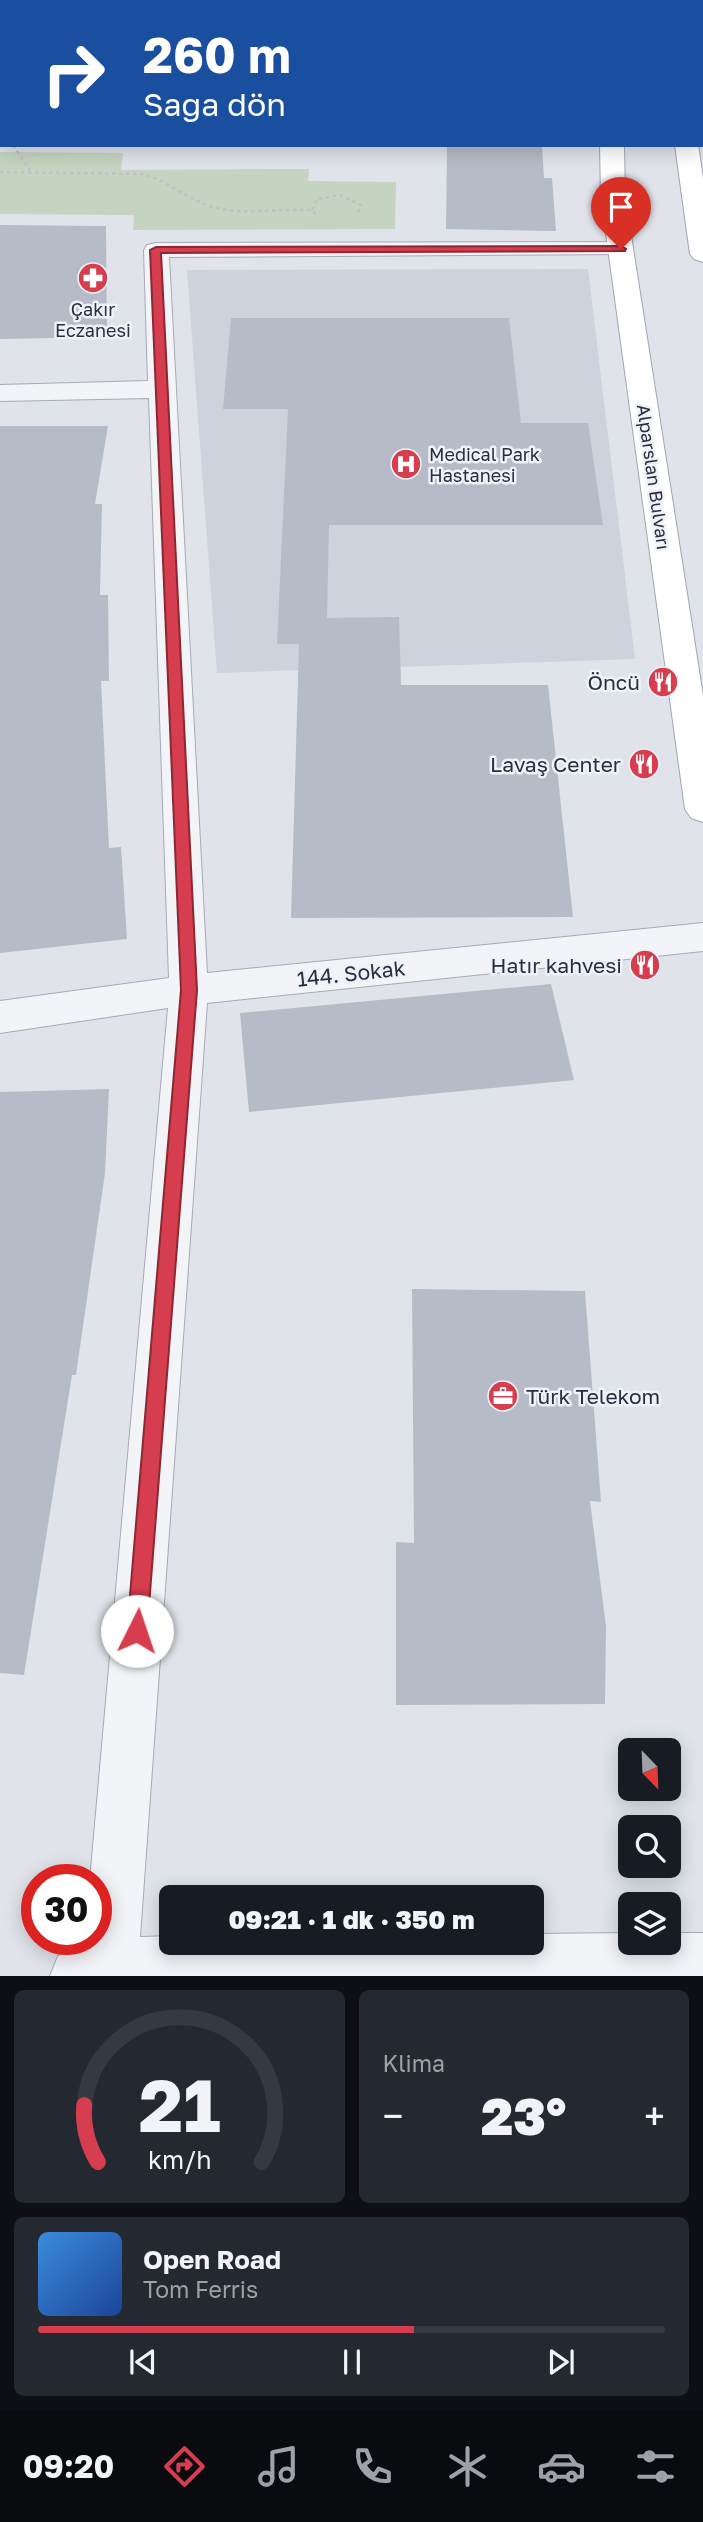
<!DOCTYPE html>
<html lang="tr">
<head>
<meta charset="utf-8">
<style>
  body { margin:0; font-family:"Golos Text",sans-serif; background:#242831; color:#f1f3f6; height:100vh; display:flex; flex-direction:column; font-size:26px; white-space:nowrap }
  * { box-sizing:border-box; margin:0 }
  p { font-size:23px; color:#9ea1a6 }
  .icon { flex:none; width:38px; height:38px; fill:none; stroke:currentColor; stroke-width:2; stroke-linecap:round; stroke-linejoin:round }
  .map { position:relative; height:1976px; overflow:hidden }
  .details { display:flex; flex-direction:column; gap:14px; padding:14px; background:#0d0f14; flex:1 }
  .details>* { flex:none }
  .top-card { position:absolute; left:0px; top:0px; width:704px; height:147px; box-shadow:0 4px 18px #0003; background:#1a4fa0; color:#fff; overflow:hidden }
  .needle { width:46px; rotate:157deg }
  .buttons { position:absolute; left:618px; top:1738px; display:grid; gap:14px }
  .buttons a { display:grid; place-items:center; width:63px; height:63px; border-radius:10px; background:#171b24; box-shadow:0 4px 18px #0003; font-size:35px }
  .speed { position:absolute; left:21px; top:1864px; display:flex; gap:14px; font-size:35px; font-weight:700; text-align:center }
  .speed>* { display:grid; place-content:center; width:91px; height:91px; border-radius:50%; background:#171b24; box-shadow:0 4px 18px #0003; line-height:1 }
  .speed .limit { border:10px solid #d22; background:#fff; color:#111 }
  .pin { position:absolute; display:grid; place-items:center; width:60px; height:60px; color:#fff; margin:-72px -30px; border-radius:50% 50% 50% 0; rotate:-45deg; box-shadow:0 0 7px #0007 }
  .pin .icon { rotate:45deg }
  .me { position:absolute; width:77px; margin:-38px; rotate:4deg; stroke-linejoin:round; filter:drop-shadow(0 0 5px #0008) }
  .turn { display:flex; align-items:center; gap:24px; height:147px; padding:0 28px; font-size:32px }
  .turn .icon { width:91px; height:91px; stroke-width:2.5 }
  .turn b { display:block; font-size:49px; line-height:60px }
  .big { font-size:52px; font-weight:800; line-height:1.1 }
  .details .tile { flex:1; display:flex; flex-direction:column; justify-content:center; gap:10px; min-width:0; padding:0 24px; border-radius:10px; background:#242831 }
  .details .dial { align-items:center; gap:0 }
  .dial svg { height:182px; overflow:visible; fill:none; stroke:#363941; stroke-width:7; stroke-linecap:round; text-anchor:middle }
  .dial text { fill:#f1f3f6; stroke:none }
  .song { display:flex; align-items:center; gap:21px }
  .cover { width:84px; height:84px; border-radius:10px; background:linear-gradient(135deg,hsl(210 70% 55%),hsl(220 70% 35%)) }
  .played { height:7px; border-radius:4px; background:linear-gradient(90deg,#d63d4e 60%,#363941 60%) }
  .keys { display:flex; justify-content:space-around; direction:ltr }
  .heat { display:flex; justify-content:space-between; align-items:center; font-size:38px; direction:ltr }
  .details .tiles { flex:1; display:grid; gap:14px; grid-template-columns:1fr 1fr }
  .tile:last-child { grid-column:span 2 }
  .trip { position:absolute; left:159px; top:1885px; width:385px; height:70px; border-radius:10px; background:#171b24; box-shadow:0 4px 18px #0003; font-weight:800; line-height:70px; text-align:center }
  .tab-bar { display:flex; height:112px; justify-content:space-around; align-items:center; background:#090b0e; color:#9ea1a6 }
  .tab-bar .icon { width:49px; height:49px }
  .tab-bar .current { color:#d63d4e }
  .tab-bar b { font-size:32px; color:#f1f3f6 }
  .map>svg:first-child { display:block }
  .built { fill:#cdd2dc }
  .green { fill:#c4d4c0 }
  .building { fill:#b6bcc7 }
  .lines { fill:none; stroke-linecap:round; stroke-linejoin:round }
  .minor-casing { stroke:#a5aab4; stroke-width:2 }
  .major-casing { stroke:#9ea7b6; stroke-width:2 }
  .path { stroke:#bec1c9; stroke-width:2.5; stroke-dasharray:3.5 3.5; stroke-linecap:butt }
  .minor { fill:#f3f4f8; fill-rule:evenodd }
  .major { fill:#fff; fill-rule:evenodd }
  .route { fill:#d63d4e; stroke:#8b2833; stroke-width:2 }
  .labels { text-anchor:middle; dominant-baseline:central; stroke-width:5; stroke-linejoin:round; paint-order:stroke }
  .far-poi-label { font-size:18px; fill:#273042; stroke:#eff2f7 }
  .far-street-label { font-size:18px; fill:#273042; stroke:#eff2f7 }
  .poi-label { font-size:21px; fill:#273042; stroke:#eff2f7; text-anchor:end }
  .street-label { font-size:21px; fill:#273042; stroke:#eff2f7 }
</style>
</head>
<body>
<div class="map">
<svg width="703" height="1976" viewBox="0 0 703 1976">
  <rect width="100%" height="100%" fill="#e0e3ea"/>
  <!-- built -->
  <polygon class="built" points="588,269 635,659 217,673 187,270"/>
  <!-- green -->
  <polygon class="green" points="0,152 123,153 121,170 309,169 308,181 396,182 395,229 133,230 134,215 0,214"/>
  <!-- building -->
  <g class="building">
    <polygon points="447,145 542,145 544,178 552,178 556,231 446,229"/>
    <polygon points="0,225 106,226 107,337 0,339"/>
    <polygon points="231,318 509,318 521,423 588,423 603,525 329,525 327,618 399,617 401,685 548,685 573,917 291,918 299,644 277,644 288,409 223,409"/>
    <polygon points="0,426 108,426 95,504 102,504 100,595 108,595 109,681 101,681 109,848 121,847 127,939 0,953"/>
    <polygon points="551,984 574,1080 249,1112 240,1013"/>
    <polygon points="109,1089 105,1173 76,1375 72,1375 24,1675 0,1673 0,1092"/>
    <polygon points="412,1289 585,1291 601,1502 590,1501 606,1626 605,1704 396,1705 396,1542 414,1543"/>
  </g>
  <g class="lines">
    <!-- minor casing -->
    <g class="minor-casing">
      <polygon id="minor" points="621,242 630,244 633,249 630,254 169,257 207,973 703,923 703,951 207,1003 140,1937 172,1936 172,1942 532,1942 532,1934 630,1933 630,1942 668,1942 668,1933 703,1933 703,1976 50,1976 58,1956 84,1946 84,1939 96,1939 96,1880 90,1880 168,1008 0,1033 0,1001 169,978 149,398 0,401 0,385 148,381 144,250 147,245 156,243"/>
    </g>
    <!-- major casing -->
    <g class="major-casing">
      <g id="major">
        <polygon points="326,0 394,0 325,2"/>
        <rect x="591" y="0" width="20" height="2"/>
        <rect x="652" y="0" width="20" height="2"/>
        <rect x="0" y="3" width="2" height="12"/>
        <rect x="702" y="33" width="1" height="12"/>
        <rect x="0" y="63" width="2" height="14"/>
        <polygon points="703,75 703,91 702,92 702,76"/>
        <polygon points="600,145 624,145 625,197 703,696 703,822 691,818 685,809 601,197"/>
        <polygon points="675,145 698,145 703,178 703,262 694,259 690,254"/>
      </g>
    </g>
    <!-- path -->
    <g class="path">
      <polyline points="13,145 30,170"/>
      <path d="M0 172 143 174C169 181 187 200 213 207 245 216 279 208 312 210L316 215"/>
      <polyline points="312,210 317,199 340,195 361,205 358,213"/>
    </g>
    <!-- minor -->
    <use href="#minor" class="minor"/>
    <!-- major -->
    <use href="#major" class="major"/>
  </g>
  <!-- route -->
  <polygon class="route" points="621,246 626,249 625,251 161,253 197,990 147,1631 144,1638 137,1641 130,1638 127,1631 181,990 150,250 156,247"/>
  <!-- icons -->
  <defs>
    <g id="pharmacy-disc" transform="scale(1.575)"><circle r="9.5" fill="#d63d4e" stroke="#eff2f7"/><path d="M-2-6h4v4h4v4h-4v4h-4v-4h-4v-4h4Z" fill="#fff"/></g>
    <g id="hospital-disc" transform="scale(1.575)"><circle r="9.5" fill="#d63d4e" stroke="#eff2f7"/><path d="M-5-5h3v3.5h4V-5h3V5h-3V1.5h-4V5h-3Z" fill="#fff"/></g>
    <g id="restaurant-disc" transform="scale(1.575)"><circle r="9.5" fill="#d63d4e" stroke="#eff2f7"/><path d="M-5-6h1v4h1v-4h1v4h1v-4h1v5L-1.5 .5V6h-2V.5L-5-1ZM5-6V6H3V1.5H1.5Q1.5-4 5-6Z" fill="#fff"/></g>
    <g id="office-disc" transform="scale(1.575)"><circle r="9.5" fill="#d63d4e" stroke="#eff2f7"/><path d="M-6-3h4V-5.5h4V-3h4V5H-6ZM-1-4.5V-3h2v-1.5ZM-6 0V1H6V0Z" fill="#fff"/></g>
  </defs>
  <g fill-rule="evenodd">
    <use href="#pharmacy-disc" x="93" y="278"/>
    <use href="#hospital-disc" x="406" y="464"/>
    <use href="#restaurant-disc" x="663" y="682"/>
    <use href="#restaurant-disc" x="644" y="764"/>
    <use href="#restaurant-disc" x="645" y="965"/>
    <use href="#office-disc" x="503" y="1396"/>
  </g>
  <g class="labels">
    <!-- far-poi labels -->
    <g class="far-poi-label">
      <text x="93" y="309">Çakır<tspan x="93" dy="21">Eczanesi</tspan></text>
      <text x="429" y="454" text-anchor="start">Medical Park<tspan x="429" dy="21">Hastanesi</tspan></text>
    </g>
    <!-- far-street labels -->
    <g class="far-street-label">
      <text transform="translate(654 477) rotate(82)">Alparslan Bulvarı</text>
    </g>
    <!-- poi labels -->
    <g class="poi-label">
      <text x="640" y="682">Öncü</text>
      <text x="621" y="764">Lavaş Center</text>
      <text x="622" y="965">Hatır kahvesi</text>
      <text x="526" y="1396" text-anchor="start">Türk Telekom</text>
    </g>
    <!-- street labels -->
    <g class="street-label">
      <text transform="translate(351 973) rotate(-6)">144. Sokak</text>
    </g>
  </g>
</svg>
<div class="buttons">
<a><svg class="needle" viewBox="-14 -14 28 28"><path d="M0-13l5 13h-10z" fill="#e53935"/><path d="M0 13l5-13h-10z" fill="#9ea1a6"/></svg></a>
<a><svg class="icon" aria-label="search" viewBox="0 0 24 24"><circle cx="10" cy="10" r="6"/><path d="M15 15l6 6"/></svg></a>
<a><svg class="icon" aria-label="layers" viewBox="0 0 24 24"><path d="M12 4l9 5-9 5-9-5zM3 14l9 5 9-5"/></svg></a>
</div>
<div class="speed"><div class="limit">30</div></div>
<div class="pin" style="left:621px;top:249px;background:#d93025"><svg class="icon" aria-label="arrive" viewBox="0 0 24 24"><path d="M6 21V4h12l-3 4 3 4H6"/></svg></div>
<svg class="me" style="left:137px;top:1631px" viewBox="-20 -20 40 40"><circle r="19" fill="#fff"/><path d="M0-13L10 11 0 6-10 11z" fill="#d63d4e"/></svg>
<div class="trip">09:21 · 1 dk · 350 m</div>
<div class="top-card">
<div class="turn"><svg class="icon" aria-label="right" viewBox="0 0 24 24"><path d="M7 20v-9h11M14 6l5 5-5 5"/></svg><div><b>260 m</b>Sağa dön</div></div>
</div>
</div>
<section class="details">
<div class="tiles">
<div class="tile dial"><svg viewBox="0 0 100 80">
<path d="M14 69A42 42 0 1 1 86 69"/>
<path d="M14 69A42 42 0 0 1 8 44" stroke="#d63d4e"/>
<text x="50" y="56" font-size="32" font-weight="700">21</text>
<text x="50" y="72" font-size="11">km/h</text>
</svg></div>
<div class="tile"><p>Klima</p>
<div class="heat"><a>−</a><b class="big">23°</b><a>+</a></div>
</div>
<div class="tile">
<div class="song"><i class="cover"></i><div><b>Open Road</b><p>Tom Ferris</p></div></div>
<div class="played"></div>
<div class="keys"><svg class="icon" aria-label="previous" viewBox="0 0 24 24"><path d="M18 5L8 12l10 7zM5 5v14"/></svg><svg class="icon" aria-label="pause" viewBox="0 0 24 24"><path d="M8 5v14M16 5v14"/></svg><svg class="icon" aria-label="next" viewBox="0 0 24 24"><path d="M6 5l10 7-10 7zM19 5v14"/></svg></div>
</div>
</div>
</section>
<nav class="tab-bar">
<b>09:20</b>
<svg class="icon current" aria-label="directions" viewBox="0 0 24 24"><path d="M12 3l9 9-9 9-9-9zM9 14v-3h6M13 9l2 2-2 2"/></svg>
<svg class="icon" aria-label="music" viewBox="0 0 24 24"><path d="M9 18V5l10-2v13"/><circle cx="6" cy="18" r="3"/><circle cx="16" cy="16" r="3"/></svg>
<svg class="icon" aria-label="phone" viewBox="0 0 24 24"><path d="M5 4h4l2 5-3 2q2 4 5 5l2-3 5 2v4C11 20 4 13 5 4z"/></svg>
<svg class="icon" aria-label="climate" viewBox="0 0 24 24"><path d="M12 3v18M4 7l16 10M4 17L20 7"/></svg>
<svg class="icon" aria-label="car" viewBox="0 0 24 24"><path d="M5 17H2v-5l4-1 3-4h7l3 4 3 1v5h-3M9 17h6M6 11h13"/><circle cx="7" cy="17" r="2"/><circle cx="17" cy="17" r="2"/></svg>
<svg class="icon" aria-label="filters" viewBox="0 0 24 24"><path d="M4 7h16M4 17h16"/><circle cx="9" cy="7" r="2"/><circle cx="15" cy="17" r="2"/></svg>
</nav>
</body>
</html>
